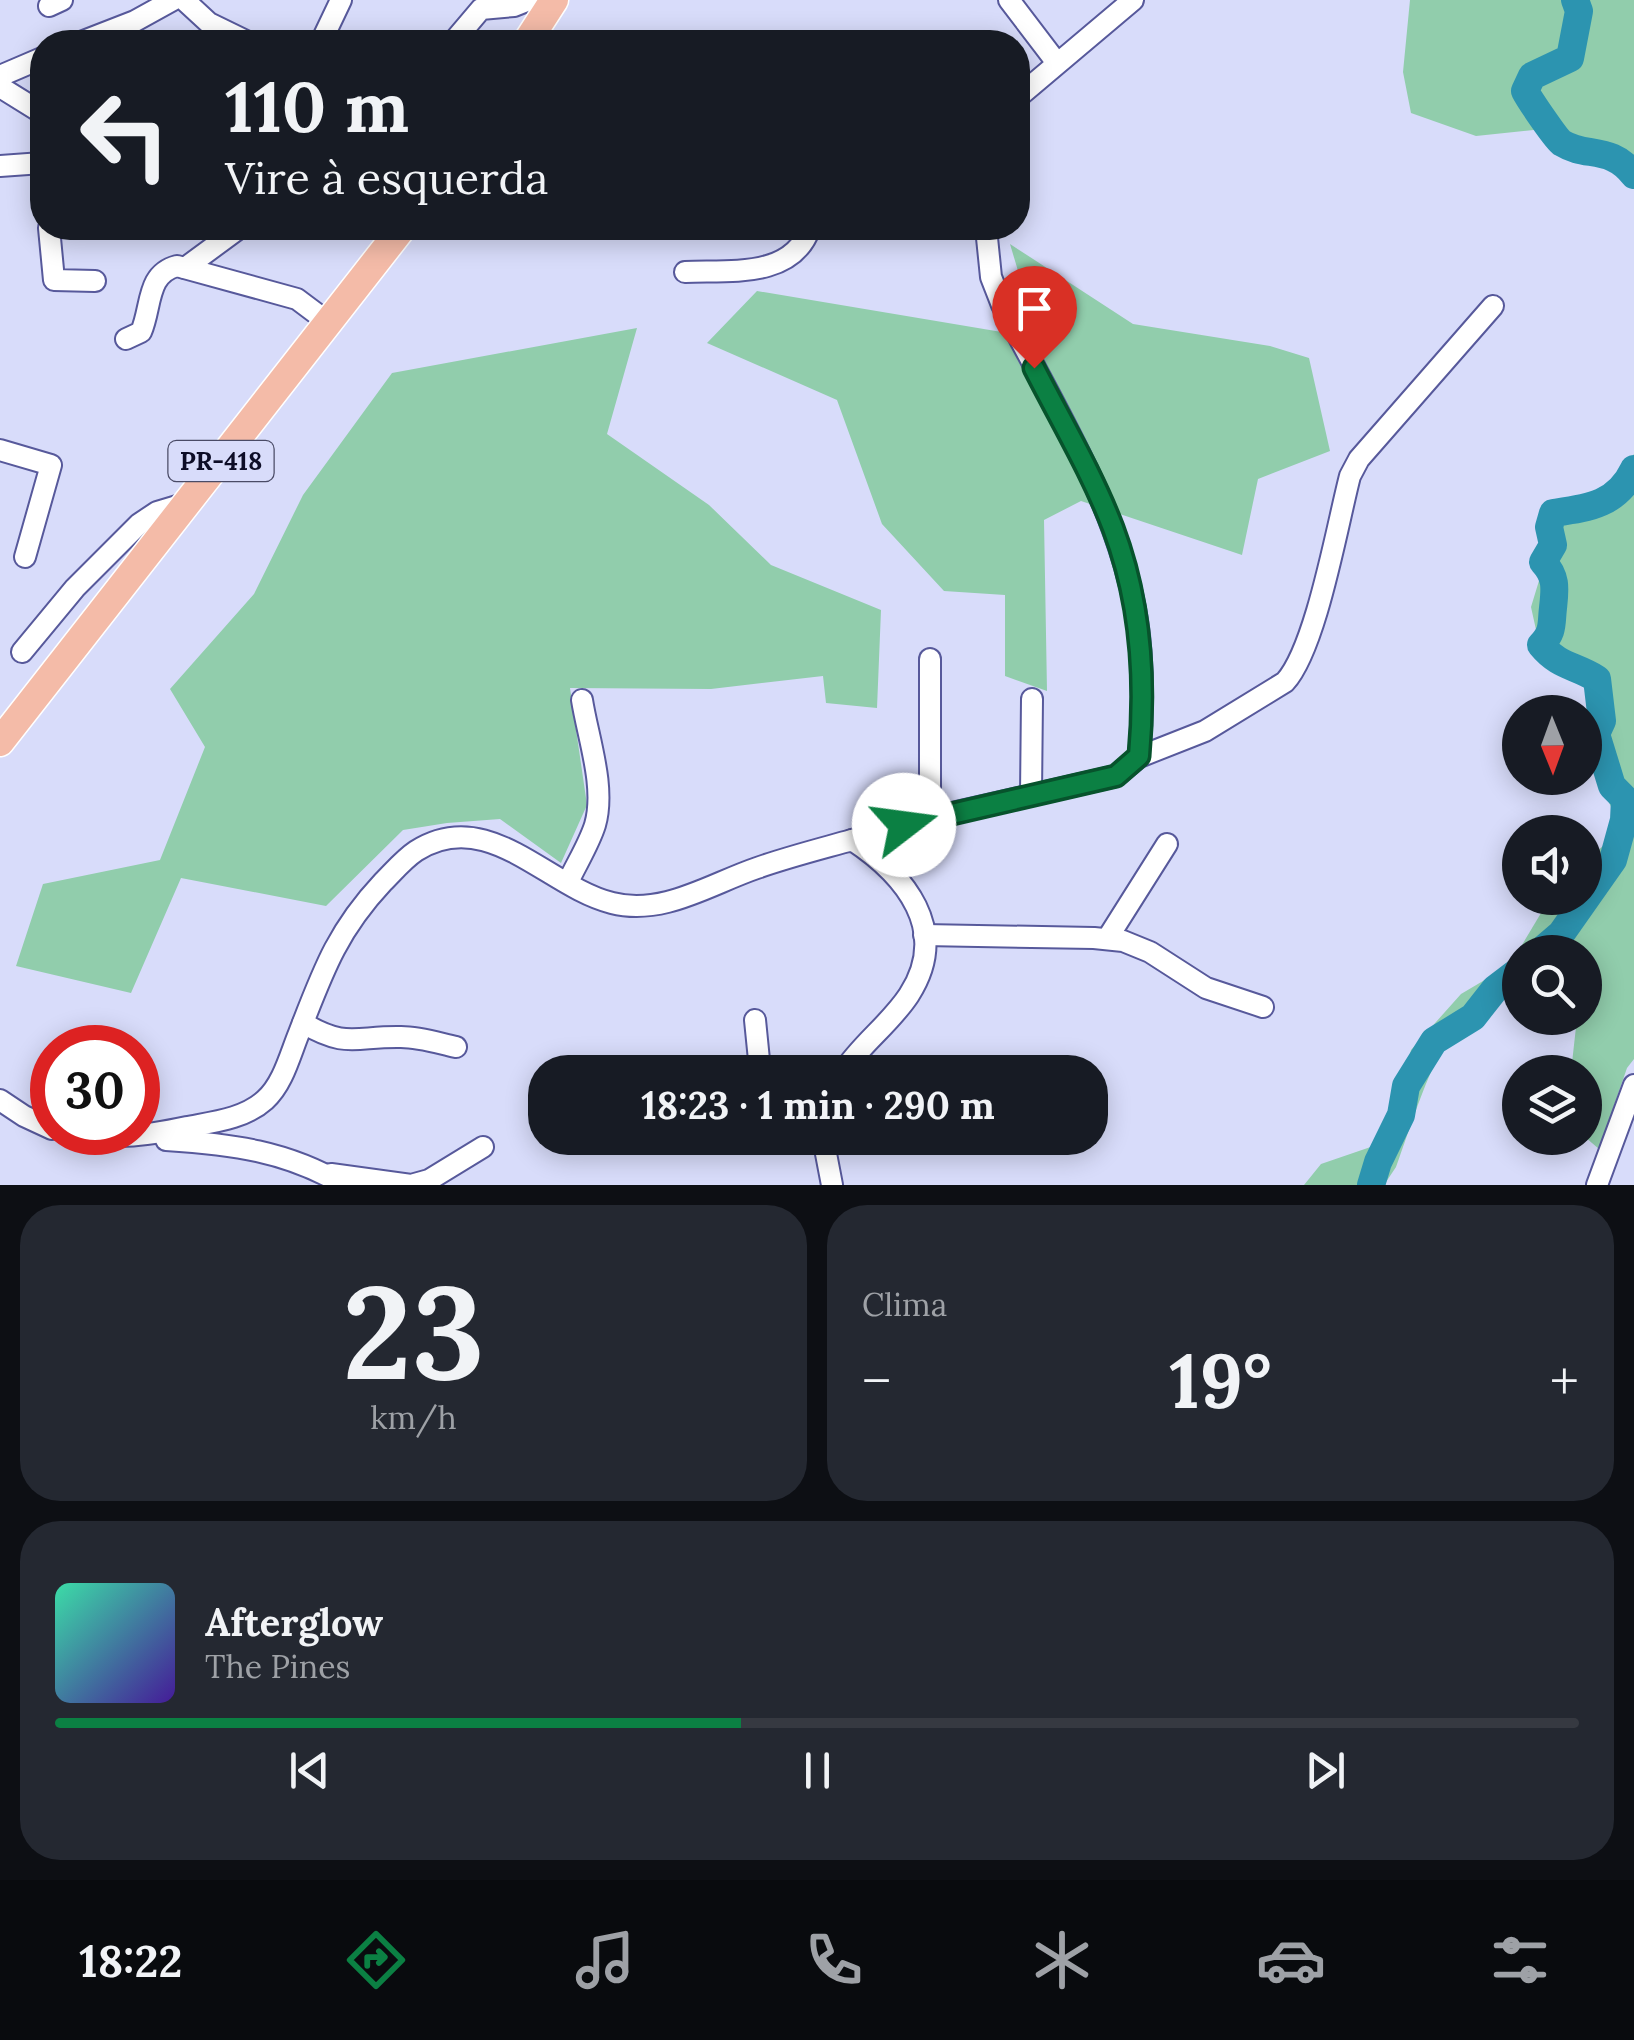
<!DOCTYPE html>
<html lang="pt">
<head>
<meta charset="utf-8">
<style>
  body { margin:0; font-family:Lora,serif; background:#242831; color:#f1f3f6; height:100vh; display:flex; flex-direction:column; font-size:38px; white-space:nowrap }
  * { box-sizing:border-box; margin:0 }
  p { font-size:32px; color:#9ea1a6 }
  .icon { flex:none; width:55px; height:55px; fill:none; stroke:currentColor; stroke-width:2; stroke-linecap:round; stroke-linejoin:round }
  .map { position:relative; height:1185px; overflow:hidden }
  .panel { display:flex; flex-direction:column; gap:20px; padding:20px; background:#0d0f14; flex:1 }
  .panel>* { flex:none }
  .guide { position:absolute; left:30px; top:30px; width:1000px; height:210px; border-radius:40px; box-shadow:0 5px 25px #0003; background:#171b24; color:#f1f3f6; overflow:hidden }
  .needle { width:65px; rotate:179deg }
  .controls { position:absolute; left:1502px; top:695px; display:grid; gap:20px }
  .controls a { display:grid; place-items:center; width:100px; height:100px; border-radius:50%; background:#171b24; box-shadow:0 5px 25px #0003; font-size:50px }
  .speed { position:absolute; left:30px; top:1025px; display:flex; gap:20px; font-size:50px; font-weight:700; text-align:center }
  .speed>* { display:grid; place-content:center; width:130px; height:130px; border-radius:50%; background:#171b24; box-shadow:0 5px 25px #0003; line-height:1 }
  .speed .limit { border:15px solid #d22; background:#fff; color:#111 }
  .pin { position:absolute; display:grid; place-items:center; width:85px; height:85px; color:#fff; margin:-102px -42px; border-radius:50% 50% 50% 0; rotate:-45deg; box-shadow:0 0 10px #0007 }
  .pin .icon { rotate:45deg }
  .me { position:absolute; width:110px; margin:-55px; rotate:75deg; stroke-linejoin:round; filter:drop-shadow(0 0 8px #0008) }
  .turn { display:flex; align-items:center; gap:35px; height:210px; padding:0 30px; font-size:45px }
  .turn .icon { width:130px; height:130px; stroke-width:2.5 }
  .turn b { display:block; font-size:70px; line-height:85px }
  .big { font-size:75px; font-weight:700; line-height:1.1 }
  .panel .widget { flex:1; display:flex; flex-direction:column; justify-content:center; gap:15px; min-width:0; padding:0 35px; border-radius:40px; background:#242831 }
  .panel .dial { align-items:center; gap:0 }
  .dial b { font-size:130px; line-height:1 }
  .song { display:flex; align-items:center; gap:30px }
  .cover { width:120px; height:120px; border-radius:15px; background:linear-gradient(135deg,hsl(160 70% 55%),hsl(260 70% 35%)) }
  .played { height:10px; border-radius:5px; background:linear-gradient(90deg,#0b8043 45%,#363941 45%) }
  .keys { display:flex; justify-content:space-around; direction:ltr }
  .heat { display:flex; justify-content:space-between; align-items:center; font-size:55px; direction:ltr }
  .panel .tiles { flex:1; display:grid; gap:20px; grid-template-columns:1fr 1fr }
  .widget:last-child { grid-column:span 2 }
  .trip { position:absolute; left:528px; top:1055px; width:580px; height:100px; border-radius:40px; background:#171b24; box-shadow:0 5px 25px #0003; font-weight:700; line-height:100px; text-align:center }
  .tab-bar { display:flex; height:160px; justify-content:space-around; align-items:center; background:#090b0e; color:#9ea1a6 }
  .tab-bar .icon { width:70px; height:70px }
  .tab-bar .selected { color:#0b8043 }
  .tab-bar b { font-size:45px; color:#f1f3f6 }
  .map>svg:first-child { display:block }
  .green { fill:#91cdac }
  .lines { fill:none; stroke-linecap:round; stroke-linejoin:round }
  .river { stroke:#2c94b0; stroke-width:28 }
  .minor-casing { stroke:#57599b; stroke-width:24 }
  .highway-casing { stroke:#fff; stroke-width:31 }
  .minor { stroke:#fff; stroke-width:20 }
  .highway { stroke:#f4bba8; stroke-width:28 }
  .route-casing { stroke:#07532c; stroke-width:25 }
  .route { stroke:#0b8043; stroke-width:18 }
  .labels { text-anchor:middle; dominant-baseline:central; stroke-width:10; stroke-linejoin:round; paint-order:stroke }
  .shield { fill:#d8dcfa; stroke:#4a4b66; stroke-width:2.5 }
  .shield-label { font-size:25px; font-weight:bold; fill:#0d0d27 }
</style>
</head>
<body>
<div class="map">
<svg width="1634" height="1185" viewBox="0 0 1634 1185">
  <rect width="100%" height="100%" fill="#d8dcfa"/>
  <!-- green -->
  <g class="green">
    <polygon points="1410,0 1634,0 1634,157 1622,159 1543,129 1476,136 1411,113 1403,72"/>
    <polygon points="1010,244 1133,324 1270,346 1309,358 1330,451 1258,479 1242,555 1081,501 1044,520 1047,691 1005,676 1005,595 944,591 882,524 837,400 707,343 757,291 1038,338"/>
    <polygon points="637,328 607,434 709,505 771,565 881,610 877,708 826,703 823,676 711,689 570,688 587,805 561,863 500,819 447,823 403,830 326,906 181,878 131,993 16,966 43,884 160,860 205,747 170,689 254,594 303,495 392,373"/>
    <path d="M1634 454V1059L1627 1068 1599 1149 1585 1137V1072H1571L1577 1018H1585V952H1520V963C1452 984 1418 1107 1396 1167L1384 1185H1304L1321 1164 1391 1140 1411 1050 1461 994 1510 965 1550 898H1585V862L1604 845 1616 817 1597 778V686L1542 657 1531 607 1559 515 1616 479Z"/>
  </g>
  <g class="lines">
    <!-- river -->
    <g class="river">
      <path d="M1575 0 1579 11 1570 58 1532 76 1525 91C1529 99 1556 139 1562 143 1586 158 1611 145 1634 175"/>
      <path d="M1540 952 1561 934 1613 860 1624 820 1625 799 1612 786 1596 734 1602 721 1597 679C1575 665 1559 667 1541 645 1554 631 1551 624 1553 608 1555 589 1557 577 1543 562L1553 545 1549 527 1553 513C1588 508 1617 505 1634 469"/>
      <polyline points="1371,1185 1378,1162 1401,1115 1406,1086 1434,1041 1473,1017 1495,989 1520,970"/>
    </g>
    <!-- minor casing -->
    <g class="minor-casing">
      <g id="minor">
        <polyline points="184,0 209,23 248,42"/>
        <polyline points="1009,0 1057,63"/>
        <polyline points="49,6 62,0"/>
        <polyline points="81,42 135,21 173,0"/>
        <polyline points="321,42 341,0"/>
        <polyline points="453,42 481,9 514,6 529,0"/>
        <polyline points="0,76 42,58"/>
        <polyline points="0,87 42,113"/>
        <polyline points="1018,97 1133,0"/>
        <polyline points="0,166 42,163"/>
        <polyline points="49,228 54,280 95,281"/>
        <path d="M986 228 991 277 1002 305C1053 405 1119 507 1137 620 1144 666 1143 710 1139 757"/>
        <polyline points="185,268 238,229"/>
        <path d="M685 272C729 270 792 279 810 228"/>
        <path d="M126 339 141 332C152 307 146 274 177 266L297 299 329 323"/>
        <polyline points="0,450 51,465 25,557"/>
        <polyline points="22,652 75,588 139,524 157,512 187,503"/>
        <polyline points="1031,794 1032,699"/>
        <polyline points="930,818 930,659"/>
        <path d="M852 840 930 818 1116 776 1139 757 1205 731 1285 682C1316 648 1337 526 1350 476L1359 459 1493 306"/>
        <path d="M568 882C577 863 589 844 595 825 606 787 588 738 582 700"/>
        <polyline points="924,935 1094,938 1123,941 1150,952 1206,988 1263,1007"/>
        <polyline points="1107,939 1167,844"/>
        <polyline points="755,1020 759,1060 763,1072"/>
        <path d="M303 1023C347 1049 355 1036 401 1037 420 1037 438 1043 456 1047"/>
        <polyline points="0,1100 24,1116 52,1129"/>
        <path d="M67 1132C114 1139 140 1137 187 1127 213 1122 244 1119 265 1100 283 1084 290 1055 299 1033 323 971 337 931 383 882 394 871 404 859 416 851 488 805 547 887 612 903 663 916 710 884 757 868 788 857 820 849 852 840 905 875 951 930 909 995 890 1024 861 1044 843 1072"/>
        <polyline points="823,1138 832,1185"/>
        <path d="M166 1140C231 1144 287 1151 344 1185"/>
        <polyline points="331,1174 411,1185 429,1180 483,1147"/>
        <polyline points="1597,1185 1634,1085"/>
      </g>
    </g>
    <!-- highway casing -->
    <g class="highway-casing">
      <g id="highway">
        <polyline points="527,42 554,0"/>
        <polyline points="0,742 402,228"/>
      </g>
    </g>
    <!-- minor -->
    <use href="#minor" class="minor"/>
    <!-- highway -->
    <use href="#highway" class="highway"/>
  </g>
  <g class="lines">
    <!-- route casing -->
    <g class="route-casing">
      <path id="route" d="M904 825 1116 776 1139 756C1146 679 1141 602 1113 528 1092 473 1061 421 1034 368"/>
    </g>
    <!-- route -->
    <use href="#route" class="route"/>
  </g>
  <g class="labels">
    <!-- shield labels -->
    <rect class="shield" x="168.5" y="441" width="105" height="40" rx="8"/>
    <g class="shield-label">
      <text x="221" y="461">PR-418</text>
    </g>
  </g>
</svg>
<div class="controls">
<a><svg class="needle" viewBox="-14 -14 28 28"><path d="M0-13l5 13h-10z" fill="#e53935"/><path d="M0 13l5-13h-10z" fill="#9ea1a6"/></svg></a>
<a><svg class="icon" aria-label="sound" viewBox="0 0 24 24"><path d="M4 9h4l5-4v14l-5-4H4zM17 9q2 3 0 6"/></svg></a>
<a><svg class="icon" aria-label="search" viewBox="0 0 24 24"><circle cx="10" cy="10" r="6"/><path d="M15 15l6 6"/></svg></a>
<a><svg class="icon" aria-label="layers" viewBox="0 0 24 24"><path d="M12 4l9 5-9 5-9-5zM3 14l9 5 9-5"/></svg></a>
</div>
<div class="speed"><div class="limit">30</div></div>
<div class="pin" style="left:1034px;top:368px;background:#d93025"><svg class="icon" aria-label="arrive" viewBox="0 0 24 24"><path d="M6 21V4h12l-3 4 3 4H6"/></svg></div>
<svg class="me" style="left:904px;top:825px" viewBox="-20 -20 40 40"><circle r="19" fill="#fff"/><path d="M0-13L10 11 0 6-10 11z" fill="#0b8043"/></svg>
<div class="trip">18:23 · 1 min · 290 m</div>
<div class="guide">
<div class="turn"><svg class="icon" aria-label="left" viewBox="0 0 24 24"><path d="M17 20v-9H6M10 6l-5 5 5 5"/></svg><div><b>110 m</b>Vire à esquerda</div></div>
</div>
</div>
<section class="panel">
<div class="tiles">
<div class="widget dial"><b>23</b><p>km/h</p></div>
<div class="widget"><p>Clima</p>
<div class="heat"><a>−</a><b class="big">19°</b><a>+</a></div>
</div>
<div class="widget">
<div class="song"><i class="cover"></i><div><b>Afterglow</b><p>The Pines</p></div></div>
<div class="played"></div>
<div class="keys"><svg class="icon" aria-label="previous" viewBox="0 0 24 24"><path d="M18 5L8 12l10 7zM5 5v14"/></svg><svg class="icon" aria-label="pause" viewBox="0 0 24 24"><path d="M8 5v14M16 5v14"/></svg><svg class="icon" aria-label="next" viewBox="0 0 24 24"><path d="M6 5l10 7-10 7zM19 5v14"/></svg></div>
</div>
</div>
</section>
<nav class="tab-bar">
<b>18:22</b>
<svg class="icon selected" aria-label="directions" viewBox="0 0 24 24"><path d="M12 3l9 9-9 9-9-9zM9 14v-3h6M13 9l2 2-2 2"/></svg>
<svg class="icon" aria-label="music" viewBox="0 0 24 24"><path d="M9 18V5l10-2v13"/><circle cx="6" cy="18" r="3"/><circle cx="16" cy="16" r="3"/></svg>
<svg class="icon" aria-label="phone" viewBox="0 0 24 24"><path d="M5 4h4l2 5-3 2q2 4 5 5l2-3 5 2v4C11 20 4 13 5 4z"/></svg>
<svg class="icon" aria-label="climate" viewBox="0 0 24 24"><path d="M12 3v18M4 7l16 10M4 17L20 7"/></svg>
<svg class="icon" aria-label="car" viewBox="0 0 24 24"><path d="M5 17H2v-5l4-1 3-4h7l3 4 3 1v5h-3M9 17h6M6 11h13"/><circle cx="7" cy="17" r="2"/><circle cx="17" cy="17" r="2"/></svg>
<svg class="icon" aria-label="filters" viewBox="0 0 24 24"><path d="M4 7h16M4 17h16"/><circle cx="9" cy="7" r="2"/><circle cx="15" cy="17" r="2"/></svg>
</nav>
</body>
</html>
